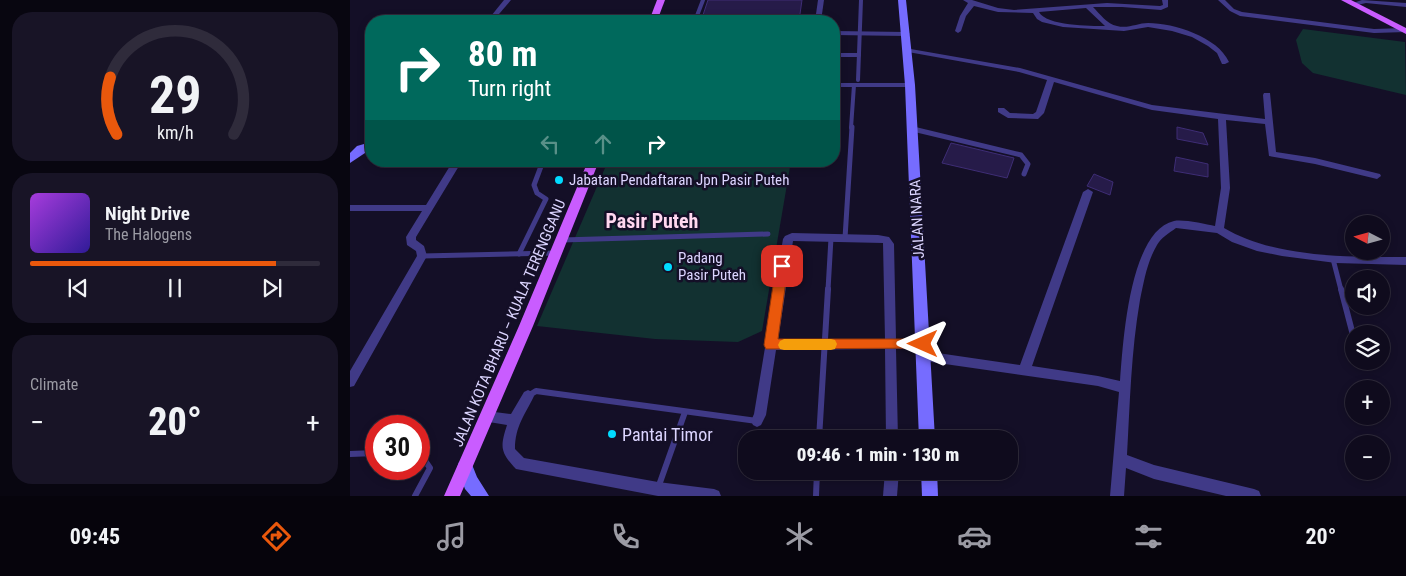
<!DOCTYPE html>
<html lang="en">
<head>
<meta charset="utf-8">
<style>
  body { margin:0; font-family:"Roboto Condensed",sans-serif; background:#181426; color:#f1f3f6; height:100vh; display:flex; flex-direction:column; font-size:19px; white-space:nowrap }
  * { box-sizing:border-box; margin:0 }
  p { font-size:16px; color:#9b9ba4 }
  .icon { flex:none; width:28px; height:28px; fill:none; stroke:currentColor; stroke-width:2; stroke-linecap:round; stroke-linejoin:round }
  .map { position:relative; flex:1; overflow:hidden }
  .panel { display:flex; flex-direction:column; gap:12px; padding:12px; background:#080610; width:350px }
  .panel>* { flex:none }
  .top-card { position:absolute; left:15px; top:15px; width:475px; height:152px; border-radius:20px; box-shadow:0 2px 8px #0003,0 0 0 1px #2f2b3b; background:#00695c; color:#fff; overflow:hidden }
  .needle { width:32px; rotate:276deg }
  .controls { position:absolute; left:995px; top:215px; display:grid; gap:10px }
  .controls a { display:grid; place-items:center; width:45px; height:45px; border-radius:50%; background:#0f0b1d; box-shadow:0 2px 8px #0003,0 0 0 1px #2f2b3b; font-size:25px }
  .speed { position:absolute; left:15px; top:415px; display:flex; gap:10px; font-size:25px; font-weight:700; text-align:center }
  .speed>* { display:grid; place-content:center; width:65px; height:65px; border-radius:50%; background:#0f0b1d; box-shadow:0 2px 8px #0003,0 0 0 1px #2f2b3b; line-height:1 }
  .speed .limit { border:8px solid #d22; background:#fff; color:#111 }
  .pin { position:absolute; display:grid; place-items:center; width:42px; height:42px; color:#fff; margin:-21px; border-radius:10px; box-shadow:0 2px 8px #0006 }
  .me { position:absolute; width:55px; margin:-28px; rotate:270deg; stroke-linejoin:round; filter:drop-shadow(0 0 4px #0008) }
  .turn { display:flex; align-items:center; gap:18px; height:105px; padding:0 20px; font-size:22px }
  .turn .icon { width:65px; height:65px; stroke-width:2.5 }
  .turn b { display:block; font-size:35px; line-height:42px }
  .lanes { display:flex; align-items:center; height:48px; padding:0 20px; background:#0003; justify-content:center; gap:25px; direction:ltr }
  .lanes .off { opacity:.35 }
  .big { font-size:38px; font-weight:800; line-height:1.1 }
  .panel .tile { flex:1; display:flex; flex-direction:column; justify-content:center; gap:8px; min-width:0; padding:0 18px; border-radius:20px; background:#181426 }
  .panel .dial { align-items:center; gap:0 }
  .dial svg { height:130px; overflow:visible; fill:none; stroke:#2f2b3b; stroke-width:7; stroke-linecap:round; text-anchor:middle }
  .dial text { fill:#f1f3f6; stroke:none }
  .song { display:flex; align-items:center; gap:15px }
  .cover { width:60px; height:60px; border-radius:8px; background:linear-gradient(135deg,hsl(280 70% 55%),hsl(250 70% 35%)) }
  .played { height:5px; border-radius:2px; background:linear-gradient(90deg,#ea580c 85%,#2f2b3b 85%) }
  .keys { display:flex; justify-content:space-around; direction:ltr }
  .heat { display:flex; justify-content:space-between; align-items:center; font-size:28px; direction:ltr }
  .trip { position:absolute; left:388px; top:430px; width:280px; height:50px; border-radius:20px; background:#0f0b1d; box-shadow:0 2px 8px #0003,0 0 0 1px #2f2b3b; font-weight:800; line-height:50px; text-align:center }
  .dock { display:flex; height:80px; justify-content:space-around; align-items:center; background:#06040c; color:#9b9ba4 }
  .dock .icon { width:35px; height:35px }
  .dock .active { color:#ea580c }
  .dock b { font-size:22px; color:#f1f3f6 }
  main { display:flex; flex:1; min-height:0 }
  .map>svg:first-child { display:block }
  .green { fill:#123131 }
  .building { fill:#261b49; stroke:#3e2d75 }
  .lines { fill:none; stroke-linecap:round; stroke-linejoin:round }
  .lane-far2 { stroke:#403a87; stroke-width:4 }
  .lane-far1 { stroke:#403a87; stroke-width:5 }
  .lane { stroke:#403a87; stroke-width:6 }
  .street { fill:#403a87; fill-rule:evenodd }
  .secondary { fill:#766cff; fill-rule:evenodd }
  .primary { fill:#c95cff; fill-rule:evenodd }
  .route { fill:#ea580c; stroke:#983908 }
  .slow { fill:#f59e0b }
  .poi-dot { fill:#01dbff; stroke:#140f27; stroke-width:2 }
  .labels { text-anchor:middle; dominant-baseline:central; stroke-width:5; stroke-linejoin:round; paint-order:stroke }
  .poi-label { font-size:15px; fill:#dcd5ff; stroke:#140f27; text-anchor:start }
  .street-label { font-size:15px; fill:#dcd5ff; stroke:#140f27 }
  .near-poi-label { font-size:18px; fill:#dcd5ff; stroke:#140f27; text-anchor:start }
  .district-label { font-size:20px; font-weight:bold; fill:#ffd7ef; stroke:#140f27 }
</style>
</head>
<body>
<main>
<section class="panel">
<div class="tile dial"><svg viewBox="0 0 100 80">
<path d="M14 69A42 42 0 1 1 86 69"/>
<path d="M14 69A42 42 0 0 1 10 34" stroke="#ea580c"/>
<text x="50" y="56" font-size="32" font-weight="700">29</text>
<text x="50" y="72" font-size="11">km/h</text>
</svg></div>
<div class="tile">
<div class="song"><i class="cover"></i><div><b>Night Drive</b><p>The Halogens</p></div></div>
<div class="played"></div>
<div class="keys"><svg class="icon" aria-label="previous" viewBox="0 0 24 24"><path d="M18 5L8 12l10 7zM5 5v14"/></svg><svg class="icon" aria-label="pause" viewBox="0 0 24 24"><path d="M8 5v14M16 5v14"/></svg><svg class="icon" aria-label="next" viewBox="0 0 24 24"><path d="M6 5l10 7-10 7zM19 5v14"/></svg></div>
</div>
<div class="tile"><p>Climate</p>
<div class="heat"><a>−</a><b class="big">20°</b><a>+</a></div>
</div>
</section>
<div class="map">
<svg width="1056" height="496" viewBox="0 0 1056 496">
  <rect width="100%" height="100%" fill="#140f27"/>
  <!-- green -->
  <g class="green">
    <polygon points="953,29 1055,42 1056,95 963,73 952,63 946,40"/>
    <polygon points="258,161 441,161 412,331 388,342 305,339 187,326"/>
  </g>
  <!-- building -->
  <g class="building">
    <polygon points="358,0 452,0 449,21 351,21"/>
    <polygon points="827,127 853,133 858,145 827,139"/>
    <polygon points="601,143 664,158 657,178 592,163"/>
    <polygon points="826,157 858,164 858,177 824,171"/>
    <polygon points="744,174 763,182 760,195 737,186"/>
  </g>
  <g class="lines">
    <!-- lane-far2 -->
    <g class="lane-far2">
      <polyline points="345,21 353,0"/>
      <polyline points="484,55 509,55"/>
      <polyline points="508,80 511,0"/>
      <polyline points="501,128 504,85"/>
    </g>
    <!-- lane-far1 -->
    <g class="lane-far1">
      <polyline points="563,129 671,155 678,164 674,174"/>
      <polyline points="495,238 502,127"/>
      <polyline points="212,240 418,234"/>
      <polyline points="169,254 196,199 187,193 184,185 193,161"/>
      <polyline points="72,256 206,253"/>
      <polyline points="983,259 991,290"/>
      <polyline points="478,290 481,238"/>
    </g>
    <!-- lane -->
    <g class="lane">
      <polyline points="991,289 1004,339"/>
      <polyline points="178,396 186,391 407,421"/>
      <polyline points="469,439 478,289"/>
      <polyline points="0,454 26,453"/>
      <polyline points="308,488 335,412"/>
      <polyline points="65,496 80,468 69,452"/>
      <polyline points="466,496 467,471"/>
    </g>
    <!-- street -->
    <g class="street">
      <polygon points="154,0 161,0 143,21 137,21"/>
      <polygon points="468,0 474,0 471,21 465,21"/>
      <path d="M613 0H622L648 8 664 10 757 3 810 6 813 5 812 0H818V7L811 10 772 7H743C750 14 757 24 767 26 778 29 788 23 798 23 824 23 868 37 879 62L875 64H872L867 53 858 46 842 37 822 31 798 27 774 31 713 27 692 22 687 19 683 13 648 12 624 6 616 16 611 31 608 33 605 31 610 16 618 3ZM736 8 755 26C741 26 696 26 689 12Z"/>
      <polygon points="868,0 875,0 884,9 892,12 1024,29 1054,28 1056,28 1056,32 1024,33 890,16 880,11"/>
      <polygon points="1012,0 1056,3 1056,7 1016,3 1003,6 1000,4"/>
      <polygon points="484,31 556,32 560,34 556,36 484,35"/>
      <path d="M555 48 670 68 802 105 915 119 913 95 914 93H920L926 152 965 158 1030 174 1031 176 1027 179 965 164 919 156 915 124 876 120 880 188 874 228C925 258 998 257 1056 257V265L986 263 932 256 907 251 882 242 867 233 826 228C819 233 811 238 807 245 797 262 794 281 790 300 781 352 780 403 777 455L804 465 904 489 909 491 911 496H876L804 479 776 468 774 496H760L769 392 748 386 574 361 570 360 568 356 570 352 574 351 670 365 733 192 738 189 743 192 682 366 748 376 770 381C773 344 779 231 824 221 833 219 855 224 865 226L871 188 868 119 802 110 704 82 694 113 688 119 658 118 648 112V108H654L660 113 683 114 686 112 697 80 669 72 558 52 554 50Z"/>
      <polygon points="484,83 560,83 564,85 560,87 484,87"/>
      <polygon points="103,161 112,161 66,237 66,240 74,246 77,256 4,386 0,387 0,371 67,256 66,251 57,245 56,237 72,211 0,211 0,205 76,205"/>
      <path d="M442 233 528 235 539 237 544 244 546 339H573L577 340 579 344 577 348 573 349H546L548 439H536L535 349 426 350 416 415 411 425 407 427 403 425 401 421 404 414 433 239 435 236ZM443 241 533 243 535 339 428 340Z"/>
      <path d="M178 390 182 392 184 396C175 415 165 426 165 449L174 458 308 482 364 489 369 491 371 496H308L166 469C150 452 150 447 157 425L133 421 131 417 133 413 137 411 161 414 174 392Z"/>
      <polygon points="535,471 549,471 547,496 533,496"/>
    </g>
    <!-- secondary -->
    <g class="secondary">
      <polygon points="548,0 556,0 565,85 585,439 569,439 555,85"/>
      <polygon points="21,142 21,149 0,163 0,153 7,146"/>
      <polygon points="115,460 121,462 127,477 139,496 121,496 115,489 107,468 109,462"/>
      <polygon points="571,471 587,471 588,496 572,496"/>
    </g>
    <!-- primary -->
    <g class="primary">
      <polygon points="307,0 315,0 307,21 299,21"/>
      <polygon points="991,0 1001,0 1056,28 1056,34"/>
      <polygon points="238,161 249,161 183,326 110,496 94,496 169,326"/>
    </g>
  </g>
  <!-- route -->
  <polygon class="route" points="432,261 438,266 428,339 573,339 578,340 580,344 578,348 416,349 414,345 426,266"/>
  <!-- slow -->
  <polygon class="slow" points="434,339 481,339 485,340 487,344 485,349 481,350 434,350 430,349 428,345 430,341"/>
  <!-- markers -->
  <g class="poi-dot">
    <circle cx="209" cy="180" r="5"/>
    <circle cx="318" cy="267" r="5"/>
    <circle cx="262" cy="434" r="5"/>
  </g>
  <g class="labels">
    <!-- poi labels -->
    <g class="poi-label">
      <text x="219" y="180">Jabatan Pendaftaran Jpn Pasir Puteh</text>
      <text x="328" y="258">Padang<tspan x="328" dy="17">Pasir Puteh</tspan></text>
    </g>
    <!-- street labels -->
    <g class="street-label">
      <text transform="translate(567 219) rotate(-93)">JALAN NARA</text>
      <text transform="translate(159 323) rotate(-67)">JALAN KOTA BHARU – KUALA TERENGGANU</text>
    </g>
    <!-- near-poi labels -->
    <g class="near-poi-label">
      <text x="272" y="434">Pantai Timor</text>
    </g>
    <!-- district labels -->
    <g class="district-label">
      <text x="302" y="221">Pasir Puteh</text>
    </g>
  </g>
</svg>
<div class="controls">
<a><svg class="needle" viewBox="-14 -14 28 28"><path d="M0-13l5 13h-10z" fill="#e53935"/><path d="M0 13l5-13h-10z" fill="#9b9ba4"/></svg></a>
<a><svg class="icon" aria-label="sound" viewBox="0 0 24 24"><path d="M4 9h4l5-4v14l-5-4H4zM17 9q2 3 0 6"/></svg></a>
<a><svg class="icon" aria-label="layers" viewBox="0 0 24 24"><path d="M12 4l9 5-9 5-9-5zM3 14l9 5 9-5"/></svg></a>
<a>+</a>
<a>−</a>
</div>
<div class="speed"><div class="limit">30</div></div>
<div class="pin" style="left:432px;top:266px;background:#d93025"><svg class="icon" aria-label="arrive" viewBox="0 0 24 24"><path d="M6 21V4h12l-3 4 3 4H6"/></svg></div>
<svg class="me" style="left:573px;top:344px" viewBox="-20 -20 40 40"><path d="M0-17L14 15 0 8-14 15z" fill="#ea580c" stroke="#fff" stroke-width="4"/></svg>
<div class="trip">09:46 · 1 min · 130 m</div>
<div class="top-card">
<div class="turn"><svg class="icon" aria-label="right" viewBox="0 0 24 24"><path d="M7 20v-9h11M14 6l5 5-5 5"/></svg><div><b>80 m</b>Turn right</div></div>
<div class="lanes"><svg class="icon off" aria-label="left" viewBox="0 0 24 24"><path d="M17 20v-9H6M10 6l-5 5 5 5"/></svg><svg class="icon off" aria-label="ahead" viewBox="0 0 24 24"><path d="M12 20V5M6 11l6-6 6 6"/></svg><svg class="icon" aria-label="right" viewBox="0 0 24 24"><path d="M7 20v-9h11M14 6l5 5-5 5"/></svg></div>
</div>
</div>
</main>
<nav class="dock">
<b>09:45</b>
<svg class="icon active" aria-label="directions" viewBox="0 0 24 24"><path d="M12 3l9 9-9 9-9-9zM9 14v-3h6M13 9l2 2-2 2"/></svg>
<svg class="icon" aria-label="music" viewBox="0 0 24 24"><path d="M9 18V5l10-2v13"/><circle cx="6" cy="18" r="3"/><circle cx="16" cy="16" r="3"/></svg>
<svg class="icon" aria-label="phone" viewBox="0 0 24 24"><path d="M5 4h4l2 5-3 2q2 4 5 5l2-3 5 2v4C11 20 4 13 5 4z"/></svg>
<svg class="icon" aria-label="climate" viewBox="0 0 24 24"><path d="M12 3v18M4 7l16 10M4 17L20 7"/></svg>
<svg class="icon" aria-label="car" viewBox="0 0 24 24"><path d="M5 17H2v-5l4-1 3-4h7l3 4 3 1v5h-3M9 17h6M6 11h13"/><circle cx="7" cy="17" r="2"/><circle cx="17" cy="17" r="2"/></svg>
<svg class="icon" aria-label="filters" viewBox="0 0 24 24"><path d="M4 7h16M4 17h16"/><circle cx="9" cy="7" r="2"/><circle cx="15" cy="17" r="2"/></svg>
<b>20°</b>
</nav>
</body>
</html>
